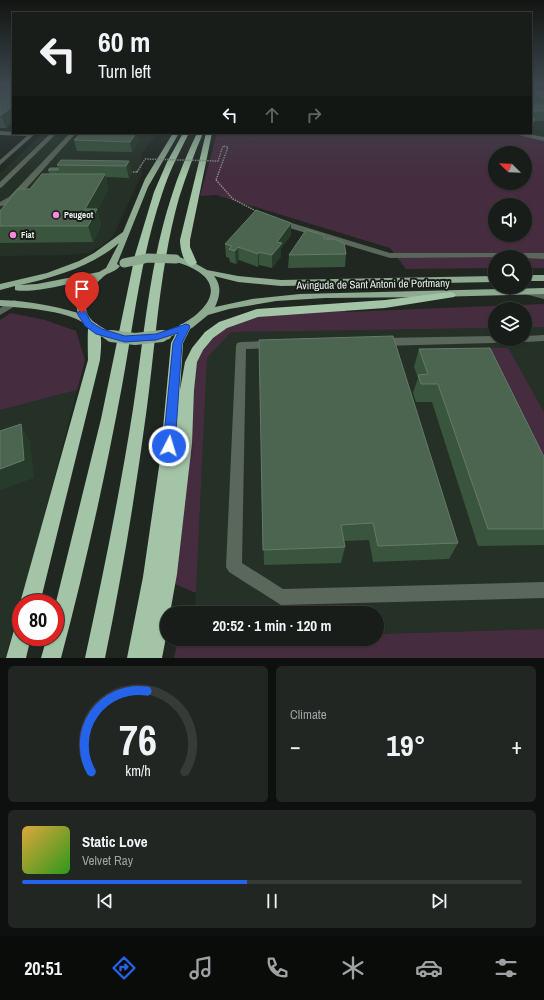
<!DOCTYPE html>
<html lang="en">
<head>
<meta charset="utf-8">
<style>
  body { margin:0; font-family:"Archivo Narrow",sans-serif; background:#212622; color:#f1f3f6; height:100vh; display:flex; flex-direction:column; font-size:15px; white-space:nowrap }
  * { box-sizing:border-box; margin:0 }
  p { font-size:13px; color:#9fa2a2 }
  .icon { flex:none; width:22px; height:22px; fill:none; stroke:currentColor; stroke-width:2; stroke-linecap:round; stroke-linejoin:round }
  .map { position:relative; height:658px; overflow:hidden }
  .panel { display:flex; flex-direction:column; gap:8px; padding:8px; background:#0d100e; flex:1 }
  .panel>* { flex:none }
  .banner { position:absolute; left:12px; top:12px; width:520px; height:122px; border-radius:0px; box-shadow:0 1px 3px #0004,0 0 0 1px #363b38; background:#181d19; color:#f1f3f6; overflow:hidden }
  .needle { width:26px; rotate:293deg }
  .fabs { position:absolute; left:488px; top:146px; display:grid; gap:8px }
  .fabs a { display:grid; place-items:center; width:44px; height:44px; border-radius:50%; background:#181d19; box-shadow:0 1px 3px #0004,0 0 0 1px #363b38; font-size:20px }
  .speed { position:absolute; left:12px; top:594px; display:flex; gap:8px; font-size:20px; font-weight:700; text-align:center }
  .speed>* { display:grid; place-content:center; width:52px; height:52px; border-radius:50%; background:#181d19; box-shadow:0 1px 3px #0004,0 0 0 1px #363b38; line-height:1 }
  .speed .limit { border:6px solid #d22; background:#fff; color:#111 }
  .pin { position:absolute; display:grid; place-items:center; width:34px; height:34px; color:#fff; margin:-41px -17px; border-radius:50% 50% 50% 0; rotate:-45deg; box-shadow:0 0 4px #0007 }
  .pin .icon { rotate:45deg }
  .me { position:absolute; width:44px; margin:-22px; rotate:5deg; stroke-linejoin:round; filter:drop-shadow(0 0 3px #0008) }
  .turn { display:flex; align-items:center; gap:14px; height:84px; padding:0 20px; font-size:18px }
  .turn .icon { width:52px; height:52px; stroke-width:2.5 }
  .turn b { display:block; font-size:28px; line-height:34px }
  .lanes { display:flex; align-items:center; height:38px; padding:0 20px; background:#0003; justify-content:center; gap:20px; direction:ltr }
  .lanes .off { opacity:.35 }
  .big { font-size:30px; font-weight:700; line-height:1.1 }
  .panel .card { flex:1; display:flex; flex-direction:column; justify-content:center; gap:6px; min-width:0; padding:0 14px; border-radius:6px; background:#212622 }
  .panel .dial { align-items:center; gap:0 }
  .dial svg { height:104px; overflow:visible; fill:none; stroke:#363b38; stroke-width:7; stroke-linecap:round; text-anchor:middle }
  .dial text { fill:#f1f3f6; stroke:none }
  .song { display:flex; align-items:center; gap:12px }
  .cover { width:48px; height:48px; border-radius:6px; background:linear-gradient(135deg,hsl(40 70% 55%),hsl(110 70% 35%)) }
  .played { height:4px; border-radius:2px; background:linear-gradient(90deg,#2563eb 45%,#363b38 45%) }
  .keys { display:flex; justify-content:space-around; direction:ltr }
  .heat { display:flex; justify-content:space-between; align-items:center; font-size:22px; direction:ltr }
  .panel .tiles { flex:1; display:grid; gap:8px; grid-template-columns:1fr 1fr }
  .card:last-child { grid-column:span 2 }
  .trip { position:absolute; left:160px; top:606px; width:224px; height:40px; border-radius:20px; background:#181d19; box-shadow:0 1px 3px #0004,0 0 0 1px #363b38; font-weight:700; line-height:40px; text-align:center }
  .tabs { display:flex; height:64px; justify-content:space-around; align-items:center; background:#0a0c0a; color:#9fa2a2 }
  .tabs .icon { width:28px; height:28px }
  .tabs .current { color:#2563eb }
  .tabs b { font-size:18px; color:#f1f3f6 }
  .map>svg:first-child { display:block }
  .built { fill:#253126 }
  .green { fill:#462c3f; fill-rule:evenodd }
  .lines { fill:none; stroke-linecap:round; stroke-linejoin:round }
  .path { stroke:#868c87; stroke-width:1.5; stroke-dasharray:1.5 1; stroke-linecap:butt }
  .minor { fill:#5a675b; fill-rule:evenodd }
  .major { fill:#8eaa91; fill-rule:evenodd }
  .highway { fill:#a3c4a6; fill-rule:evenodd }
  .path-bridge { stroke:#868c87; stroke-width:1.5; stroke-dasharray:1.5 1; stroke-linecap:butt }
  .major-bridge-far1 { stroke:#8eaa91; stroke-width:9 }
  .major-bridge { stroke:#8eaa91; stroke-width:12 }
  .wall { fill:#39553d }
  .shaded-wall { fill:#273b2a }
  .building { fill:#4c6550; stroke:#657a68 }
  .route { fill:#2563eb; stroke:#184099 }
  .poi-dot { fill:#fd86e2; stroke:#171d17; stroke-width:1.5 }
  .labels { text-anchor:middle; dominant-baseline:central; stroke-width:4; stroke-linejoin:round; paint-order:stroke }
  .far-poi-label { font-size:9px; font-weight:bold; fill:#e9eeea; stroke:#171d17; text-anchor:start }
  .street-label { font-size:11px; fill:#e9eeea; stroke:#171d17 }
</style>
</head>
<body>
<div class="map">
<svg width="544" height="658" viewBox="0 0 544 658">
  <rect width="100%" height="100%" fill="#202721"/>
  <!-- built -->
  <g class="built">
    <polygon points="531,86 544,86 544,137 524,133 531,133"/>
    <polygon points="43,133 157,133 141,155 142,174 113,236 101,246 88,253 70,255 0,256 0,174"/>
    <polygon points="525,327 544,327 544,629 377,634 377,613 195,613 207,358 231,332 495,328 495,339 525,339"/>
    <polygon points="77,390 28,578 5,658 0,658 0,410"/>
  </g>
  <!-- green -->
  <g class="green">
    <path d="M217 133H524L544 137V268H525V257H495V268L406 269 390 248 216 195 200 196ZM495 153H525V183H495ZM495 205H525V235H495Z"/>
    <path d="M544 304V327H525V309H495V328L231 332 207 358 196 593 175 584C181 530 186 476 192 421 194 404 191 384 195 367 198 352 211 337 224 329 252 312 311 312 345 309L346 312Z"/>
    <polygon points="11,313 45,320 76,331 85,360 77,390 0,410 0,320"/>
    <polygon points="487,348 508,348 544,412 544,460"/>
    <polygon points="544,629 544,658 174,658 178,640 377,639 377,634"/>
  </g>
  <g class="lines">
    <!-- path -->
    <g class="path">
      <polyline points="128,172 137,172"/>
      <polyline points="216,180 233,199 258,212"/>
    </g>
    <!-- minor -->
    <g class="minor">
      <polygon points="0,131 13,132 13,133 36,133 0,165 0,160 27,136 0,135"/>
      <polygon points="51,133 57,133 2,187 0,188 0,182"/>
      <polygon points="70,133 76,133 15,201 9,205 0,206 0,202 9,197"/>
      <polygon points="510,133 522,133 544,137 544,141"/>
      <polygon points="276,220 282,220 390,253 544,253 544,259 525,258 525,257 390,258 276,224"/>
      <polygon points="524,288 544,293 544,299 521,293 519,291"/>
      <polygon points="14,300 17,301 19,303 17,305 0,315 0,308"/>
      <polygon points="544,335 544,341 525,342 382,346 378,345 377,342 378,339 382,338 495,336 495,339 525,339 525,336"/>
      <polygon points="272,341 276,342 277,345 276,348 246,349 242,563 283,589 544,582 544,598 281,605 229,572 226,567 236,346 237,343 241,342"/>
    </g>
    <!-- major -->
    <g class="major">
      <path d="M173 133H179L148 187 117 264 120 266C117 270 112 272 107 274 94 283 78 303 90 318 96 326 107 328 112 335L111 337C99 341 90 327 82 322 66 311 20 307 0 306V300C27 301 52 305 78 313 73 300 83 289 90 279 71 283 33 294 15 290V286L0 290V284L47 273 79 261 94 253 123 232 145 179ZM119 243 106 268 99 272 37 284 20 285C55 277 91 267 119 243Z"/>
      <path d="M176 256 191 261 207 270 238 276 281 280 495 276V282L281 286 238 282 214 276C222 286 220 296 215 307L252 299 300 294 544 288V294L434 297 325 298 276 301 229 309 208 315 192 328 167 338 162 335 163 333C209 316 238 279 173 261L172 259 173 257Z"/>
      <rect x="525" y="275" width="19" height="6"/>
    </g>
    <!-- highway -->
    <g class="highway">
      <path d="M183 133H189C179 153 169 172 162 194 141 256 134 321 122 386 105 477 85 568 61 658H41L47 637H55V606L101 419 135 255 154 192 167 162Z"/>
      <path d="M197 133H203C194 154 186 176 179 198 160 266 156 338 147 407 136 491 122 575 105 658H85C103 575 120 492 133 409 144 338 149 266 171 198 178 175 187 154 197 133Z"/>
      <path d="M206 133H212L190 240V247L197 263 192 266C183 264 180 248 180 240Z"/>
      <polygon points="450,292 454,293 456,295 454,297 385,308 258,317 227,328 213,338 203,350 197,362 194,390 192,443 177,574 170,613 167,613 167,632 162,658 127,658 143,577 160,460 171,343 181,324 189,324 191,327 183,343 180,390 185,362 192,348 205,332 219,322 257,309 385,300"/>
      <path d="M93 323 97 324C103 334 101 349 100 360L40 603H21V605L20 603 88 360C88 353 87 327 89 324Z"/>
      <polygon points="21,627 21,637 31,637 26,658 6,658 14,630"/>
    </g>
    <!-- path-bridge -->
    <polyline class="path-bridge" points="137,172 145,159 218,161 223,146 228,147 216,180"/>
    <!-- major-bridge-far1 -->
    <g class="major-bridge-far1">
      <polyline points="124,263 148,258 176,259"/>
      <polyline points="107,335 118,337"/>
      <polyline points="154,337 167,335"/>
    </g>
    <!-- major-bridge -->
    <polyline class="major-bridge" points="111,336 135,339 162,336"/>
  </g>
  <!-- wall -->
  <g class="wall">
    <polygon points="0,86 13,86 13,87"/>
    <polygon points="0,89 13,89 13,122 6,128 0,128"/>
    <polygon points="532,90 544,92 544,121 535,121 531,130 531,105 536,105 531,101 531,94"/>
    <polygon points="81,133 143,133 142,135 138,135 139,142 132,152 77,151 74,140"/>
    <polygon points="129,161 132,173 129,178 106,177 108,189 97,210 101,225 93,242 0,243 0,211 49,174 48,170 58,168 57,165"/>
    <polygon points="291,235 281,248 281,256 272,268 259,265 258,267 239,260 236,264 230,262 229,258 226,257 225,244"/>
    <polygon points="324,239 346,254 345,267 288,268 289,255"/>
    <polygon points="259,340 458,543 449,559 373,562 369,540 344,541 345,547 341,563 264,565"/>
    <polygon points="419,349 544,457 544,545 478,546 432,402 416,402 413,393 418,378 414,367"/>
  </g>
  <!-- shaded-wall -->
  <g class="shaded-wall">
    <polygon points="13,106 13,122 6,128 1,115"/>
    <polygon points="136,133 138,133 139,142 132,152 130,142"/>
    <polygon points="129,161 132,173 129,178 126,166"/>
    <polygon points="105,174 108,189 97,210 101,225 93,242 88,226 85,209"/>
    <polygon points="291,223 291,235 281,248 281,256 272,268 272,255 277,242"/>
    <polygon points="238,247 239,260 236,264 235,251"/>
    <polygon points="259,252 259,265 258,267 258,254"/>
    <polygon points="21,424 30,442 34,478 0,490 0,469"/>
  </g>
  <!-- building -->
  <g class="building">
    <polygon points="0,89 13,89 13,106 1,115 0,115"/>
    <polygon points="532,90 541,90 544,92 544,98 543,98"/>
    <rect x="531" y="105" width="13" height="6"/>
    <polygon points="531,117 535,120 531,120"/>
    <polygon points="81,133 136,133 130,142 74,140"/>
    <polygon points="61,160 129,161 126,166 57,165"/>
    <polygon points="50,168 58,168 58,170 48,170"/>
    <polygon points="42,174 105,174 85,209 97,209 88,226 0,226 0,211 18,189 30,189"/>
    <polygon points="256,210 291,223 277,242 282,243 272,255 259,252 258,254 238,247 235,251 229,249 232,246 225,244"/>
    <polygon points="306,230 324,235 324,239 334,239 344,243 346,254 289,255"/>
    <polygon points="393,336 458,543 378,546 373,523 341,525 345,547 263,550 259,340"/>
    <polygon points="490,348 544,457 544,529 488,529 438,384 421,384 418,375 428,374 419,349"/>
    <polygon points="21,424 24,460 0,469 0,431"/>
  </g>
  <!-- sky -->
  <linearGradient id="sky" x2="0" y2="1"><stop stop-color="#121512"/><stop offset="0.48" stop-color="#3c474e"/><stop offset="1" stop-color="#3c474e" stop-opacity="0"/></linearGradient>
  <rect width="544" height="178" fill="url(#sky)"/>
  <!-- route -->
  <polygon class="route" points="82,310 85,311 91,322 102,329 125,336 156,334 186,324 189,325 190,327 182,343 175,446 173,449 169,451 165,449 163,446 173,343 178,333 156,340 125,342 96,334 85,326 77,313"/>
  <!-- markers -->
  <g class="poi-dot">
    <circle cx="56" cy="215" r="4"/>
    <circle cx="13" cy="235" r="4"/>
  </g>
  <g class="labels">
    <!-- far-poi labels -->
    <g class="far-poi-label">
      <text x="64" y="215">Peugeot</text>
      <text x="21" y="235">Fiat</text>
    </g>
    <!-- street labels -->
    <g class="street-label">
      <text transform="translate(373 284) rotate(-1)">Avinguda de Sant Antoni de Portmany</text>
    </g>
  </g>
</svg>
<div class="fabs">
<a><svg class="needle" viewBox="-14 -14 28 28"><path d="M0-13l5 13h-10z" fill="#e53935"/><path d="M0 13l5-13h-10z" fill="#9fa2a2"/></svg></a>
<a><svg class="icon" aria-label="sound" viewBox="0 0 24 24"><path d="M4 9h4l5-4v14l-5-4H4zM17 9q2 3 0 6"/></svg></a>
<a><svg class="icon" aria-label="search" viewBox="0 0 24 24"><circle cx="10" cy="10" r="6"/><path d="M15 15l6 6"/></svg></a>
<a><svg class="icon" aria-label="layers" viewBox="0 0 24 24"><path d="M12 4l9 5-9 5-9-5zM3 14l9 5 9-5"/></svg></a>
</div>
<div class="speed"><div class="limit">80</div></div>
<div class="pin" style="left:82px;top:313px;background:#d93025"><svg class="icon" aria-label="arrive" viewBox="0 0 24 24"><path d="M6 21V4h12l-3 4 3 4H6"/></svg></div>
<svg class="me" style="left:169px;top:446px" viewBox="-20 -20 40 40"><circle r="17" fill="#2563eb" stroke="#fff" stroke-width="3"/><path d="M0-11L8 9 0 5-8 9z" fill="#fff"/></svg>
<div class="trip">20:52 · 1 min · 120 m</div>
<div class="banner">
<div class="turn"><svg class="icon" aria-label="left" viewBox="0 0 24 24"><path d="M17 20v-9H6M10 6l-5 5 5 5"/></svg><div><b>60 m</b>Turn left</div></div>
<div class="lanes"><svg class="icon" aria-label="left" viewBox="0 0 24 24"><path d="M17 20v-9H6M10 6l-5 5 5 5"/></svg><svg class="icon off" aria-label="ahead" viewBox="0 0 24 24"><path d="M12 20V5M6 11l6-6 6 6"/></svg><svg class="icon off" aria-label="right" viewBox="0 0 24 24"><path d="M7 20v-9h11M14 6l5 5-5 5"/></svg></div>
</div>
</div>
<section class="panel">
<div class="tiles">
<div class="card dial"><svg viewBox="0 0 100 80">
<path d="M14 69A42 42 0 1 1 86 69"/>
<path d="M14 69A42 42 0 0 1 57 7" stroke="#2563eb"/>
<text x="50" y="56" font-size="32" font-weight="700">76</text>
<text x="50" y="72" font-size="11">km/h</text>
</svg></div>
<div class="card"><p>Climate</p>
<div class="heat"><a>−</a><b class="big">19°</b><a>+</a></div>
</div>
<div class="card">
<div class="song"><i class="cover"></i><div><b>Static Love</b><p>Velvet Ray</p></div></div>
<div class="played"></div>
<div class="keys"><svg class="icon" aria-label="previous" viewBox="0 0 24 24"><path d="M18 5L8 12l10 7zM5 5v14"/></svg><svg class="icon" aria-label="pause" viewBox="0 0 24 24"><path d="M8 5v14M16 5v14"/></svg><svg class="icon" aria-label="next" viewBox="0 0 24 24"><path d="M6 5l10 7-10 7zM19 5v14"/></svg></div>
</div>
</div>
</section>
<nav class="tabs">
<b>20:51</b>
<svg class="icon current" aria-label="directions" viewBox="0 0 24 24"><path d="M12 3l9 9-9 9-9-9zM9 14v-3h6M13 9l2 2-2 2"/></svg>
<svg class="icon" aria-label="music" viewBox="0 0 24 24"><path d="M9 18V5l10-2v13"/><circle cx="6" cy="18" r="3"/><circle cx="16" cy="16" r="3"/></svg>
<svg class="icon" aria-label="phone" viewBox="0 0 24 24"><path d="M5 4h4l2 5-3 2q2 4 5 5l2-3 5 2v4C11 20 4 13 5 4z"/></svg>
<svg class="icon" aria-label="climate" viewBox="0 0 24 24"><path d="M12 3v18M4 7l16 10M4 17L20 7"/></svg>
<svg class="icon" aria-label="car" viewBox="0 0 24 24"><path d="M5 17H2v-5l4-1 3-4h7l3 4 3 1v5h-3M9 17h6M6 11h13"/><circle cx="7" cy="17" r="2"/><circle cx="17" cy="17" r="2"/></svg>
<svg class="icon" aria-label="filters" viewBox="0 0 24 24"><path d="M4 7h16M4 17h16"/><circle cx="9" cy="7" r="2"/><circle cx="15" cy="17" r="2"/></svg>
</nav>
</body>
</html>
